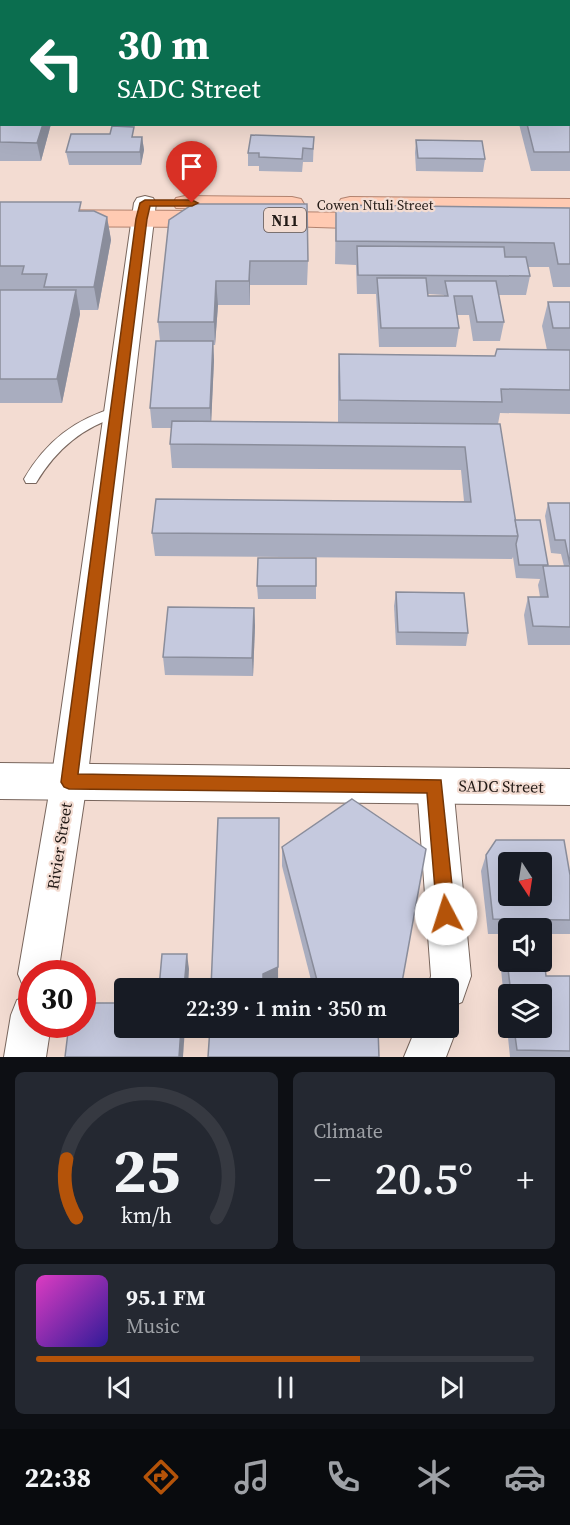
<!DOCTYPE html>
<html lang="en">
<head>
<meta charset="utf-8">
<style>
  body { margin:0; font-family:"Source Serif 4",serif; background:#242831; color:#f1f3f6; height:100vh; display:flex; flex-direction:column; font-size:22px; white-space:nowrap }
  * { box-sizing:border-box; margin:0 }
  p { font-size:20px; color:#9ea1a6 }
  .icon { flex:none; width:33px; height:33px; fill:none; stroke:currentColor; stroke-width:2; stroke-linecap:round; stroke-linejoin:round }
  .map { position:relative; height:1057px; overflow:hidden }
  .details { display:flex; flex-direction:column; gap:15px; padding:15px; background:#0d0f14; flex:1 }
  .details>* { flex:none }
  .hud { position:absolute; left:0px; top:0px; width:570px; height:126px; box-shadow:0 6px 24px #0002; background:#0b6e4f; color:#fff; overflow:hidden }
  .needle { width:39px; rotate:168deg }
  .controls { position:absolute; left:498px; top:852px; display:grid; gap:12px }
  .controls a { display:grid; place-items:center; width:54px; height:54px; border-radius:6px; background:#171b24; box-shadow:0 6px 24px #0002; font-size:30px }
  .speed { position:absolute; left:18px; top:960px; display:flex; gap:12px; font-size:30px; font-weight:700; text-align:center }
  .speed>* { display:grid; place-content:center; width:78px; height:78px; border-radius:50%; background:#171b24; box-shadow:0 6px 24px #0002; line-height:1 }
  .speed .limit { border:9px solid #d22; background:#fff; color:#111 }
  .pin { position:absolute; display:grid; place-items:center; width:51px; height:51px; color:#fff; margin:-62px -26px; border-radius:50% 50% 50% 0; rotate:-45deg; box-shadow:0 0 6px #0007 }
  .pin .icon { rotate:45deg }
  .me { position:absolute; width:66px; margin:-33px; rotate:355deg; stroke-linejoin:round; filter:drop-shadow(0 0 4px #0008) }
  .turn { display:flex; align-items:center; gap:21px; height:126px; padding:0 18px; font-size:27px }
  .turn .icon { width:78px; height:78px; stroke-width:2.5 }
  .turn b { display:block; font-size:42px; line-height:51px }
  .big { font-size:45px; font-weight:600; line-height:1.1 }
  .details .tile { flex:1; display:flex; flex-direction:column; justify-content:center; gap:9px; min-width:0; padding:0 21px; border-radius:9px; background:#242831 }
  .details .dial { align-items:center; gap:0 }
  .dial svg { height:156px; overflow:visible; fill:none; stroke:#363941; stroke-width:7; stroke-linecap:round; text-anchor:middle }
  .dial text { fill:#f1f3f6; stroke:none }
  .song { display:flex; align-items:center; gap:18px }
  .cover { width:72px; height:72px; border-radius:9px; background:linear-gradient(135deg,hsl(310 70% 55%),hsl(250 70% 35%)) }
  .played { height:6px; border-radius:3px; background:linear-gradient(90deg,#b45309 65%,#363941 65%) }
  .keys { display:flex; justify-content:space-around; direction:ltr }
  .heat { display:flex; justify-content:space-between; align-items:center; font-size:33px; direction:ltr }
  .details .tiles { flex:1; display:grid; gap:15px; grid-template-columns:1fr 1fr }
  .tile:last-child { grid-column:span 2 }
  .trip { position:absolute; left:114px; top:978px; width:345px; height:60px; border-radius:6px; background:#171b24; box-shadow:0 6px 24px #0002; font-weight:600; line-height:60px; text-align:center }
  .dock { display:flex; height:96px; justify-content:space-around; align-items:center; background:#090b0e; color:#9ea1a6 }
  .dock .icon { width:42px; height:42px }
  .dock .on { color:#b45309 }
  .dock b { font-size:27px; color:#f1f3f6 }
  .map>svg:first-child { display:block }
  .lines { fill:none; stroke-linecap:round; stroke-linejoin:round }
  .service-casing { stroke:#79665d; stroke-width:2 }
  .minor-casing { stroke:#79665d; stroke-width:2 }
  .tertiary-casing { stroke:#79665d; stroke-width:2 }
  .trunk-casing { stroke:#b2836f; stroke-width:2 }
  .service { fill:#fff; fill-rule:evenodd }
  .minor { fill:#fff; fill-rule:evenodd }
  .tertiary { fill:#fff; fill-rule:evenodd }
  .trunk { fill:#ffcab2; fill-rule:evenodd }
  .wall { fill:#a9adbf; fill-rule:evenodd }
  .shaded-wall { fill:#8a8d9b }
  .building { fill:#c5c9de; stroke:#8a8d9b; stroke-width:1.5; fill-rule:evenodd }
  .route { fill:#b45309; stroke:#753606; stroke-width:1.5 }
  .labels { text-anchor:middle; dominant-baseline:central; stroke-width:4.5; stroke-linejoin:round; paint-order:stroke }
  .far-street-label { font-size:14px; fill:#221a16; stroke:#f3dcd2 }
  .shield { fill:#f3dcd2; stroke:#61544e; stroke-width:1.5 }
  .shield-label { font-size:15px; font-weight:bold; fill:#221a16 }
  .street-label { font-size:16px; fill:#221a16; stroke:#f3dcd2 }
</style>
</head>
<body>
<div class="map">
<svg width="570" height="1057" viewBox="0 0 570 1057">
  <rect width="100%" height="100%" fill="#f3dcd2"/>
  <g class="lines">
    <!-- service casing -->
    <g class="service-casing">
      <g id="service">
        <polygon points="565,0 570,0 570,7 568,2"/>
        <rect x="568" y="99" width="2" height="6"/>
        <path d="M117 407 122 409 124 412 122 415C83 427 57 448 36 483H26L24 479C46 441 75 419 117 407Z"/>
      </g>
    </g>
    <!-- minor casing -->
    <g class="minor-casing">
      <g id="minor">
        <polygon points="145,196 153,198 156,203 87,782 58,974 32,974 32,991 24,988 18,974 51,782 134,203 137,198"/>
        <polygon points="435,769 448,774 453,785 471,976 462,1002 448,1008 448,988 428,988 431,976 417,785 422,774"/>
        <polygon points="32,995 32,1024 51,1024 46,1057 4,1057 11,1015 17,1000"/>
        <polygon points="448,1012 457,1028 446,1057 404,1057 416,1028 448,1028"/>
      </g>
    </g>
    <!-- tertiary casing -->
    <g class="tertiary-casing">
      <polygon id="tertiary" points="0,763 570,769 570,805 0,799"/>
    </g>
    <!-- trunk casing -->
    <g class="trunk-casing">
      <g id="trunk">
        <polygon points="185,196 292,197 301,199 304,204 301,209 292,211 176,208 173,203 176,198"/>
        <polygon points="350,197 570,199 570,213 341,209 338,204 341,199"/>
        <polygon points="0,210 214,211 223,214 227,219 223,224 214,227 0,226"/>
        <polygon points="263,212 379,213 388,216 392,221 388,226 379,229 254,225 250,220 254,215"/>
      </g>
    </g>
    <!-- service -->
    <use href="#service" class="service"/>
    <!-- minor -->
    <use href="#minor" class="minor"/>
    <!-- tertiary -->
    <use href="#tertiary" class="tertiary"/>
    <!-- trunk -->
    <use href="#trunk" class="trunk"/>
  </g>
  <!-- wall -->
  <g class="wall">
    <polygon points="2,25 2,124 51,124 41,161 0,161 0,29"/>
    <polygon points="570,105 570,171 531,171 519,124 568,124"/>
    <polygon points="135,137 142,137 144,150 141,165 69,165 66,152"/>
    <polygon points="314,137 313,162 303,162 302,172 259,171 259,166 248,166 248,153"/>
    <polygon points="416,140 485,159 483,172 416,171 415,153"/>
    <polygon points="0,202 82,211 107,217 111,240 98,310 80,310 80,314 62,403 0,403"/>
    <path d="M336 205 570 208V287H553L549 267H528L530 276 526 295H499L504 322 500 341H473L469 315H457L459 328 456 347H379L376 294H357L356 265 335 264ZM428 294 444 295V296H428Z"/>
    <polygon points="169,220 308,261 307,285 250,285 250,305 218,305 215,345 213,345 214,360 211,421 338,422 338,377 339,354 495,356 547,350 542,326 548,302 570,302 570,414 500,413 498,424 515,520 548,566 564,566 561,554 551,553 545,516 548,503 570,503 570,645 528,645 524,615 528,597 540,597 538,585 540,579 516,578 513,557 512,559 155,556 152,533 464,501 461,470 172,468 170,444 172,428 152,428 150,408 160,341 158,322"/>
    <polygon points="257,586 316,586 316,599 258,599"/>
    <polygon points="396,592 468,633 466,646 396,645 394,606"/>
    <polygon points="254,608 255,626 253,676 165,675 163,657"/>
    <polygon points="282,847 401,988 313,988 282,866"/>
    <polygon points="486,855 570,875 570,934 542,934 542,928 508,928 508,934 488,934 481,871"/>
    <path d="M504 935 546 976H570V1057H510L499 950ZM508 994H542V1028H508Z"/>
  </g>
  <!-- shaded-wall -->
  <g class="shaded-wall">
    <polygon points="43,124 51,124 41,161 37,143"/>
    <polygon points="142,137 144,150 141,165 140,152"/>
    <polygon points="107,217 111,240 98,310 94,287"/>
    <polygon points="250,261 250,305 249,281"/>
    <polygon points="216,281 218,305 215,345 214,322"/>
    <polygon points="76,290 80,314 62,403 57,379"/>
    <polygon points="213,341 214,360 211,427 210,408"/>
    <polygon points="254,608 255,626 253,676 252,658"/>
    <polygon points="279,818 278,984 269,988 263,988 263,974"/>
    <polygon points="187,954 189,969 188,988 184,988"/>
    <polygon points="181,1028 185,1028 183,1057 179,1057"/>
  </g>
  <!-- building -->
  <g class="building">
    <polygon points="2,25 2,82 0,82 0,29"/>
    <polygon points="0,97 2,97 2,124 43,124 37,143 0,142"/>
    <polygon points="568,105 570,105 570,152 534,152 527,124 568,124"/>
    <polygon points="112,126 134,127 132,137 142,137 140,152 66,152 71,134 110,134"/>
    <polygon points="251,135 314,137 313,149 303,148 302,159 259,157 259,153 248,153"/>
    <polygon points="416,140 482,141 485,159 418,158"/>
    <polygon points="0,202 81,202 79,211 94,211 107,217 94,287 44,287 47,274 22,274 24,266 0,266"/>
    <polygon points="193,204 307,204 308,261 250,261 249,281 216,281 214,322 158,322 169,220"/>
    <polygon points="336,205 570,208 570,264 558,264 554,243 336,241"/>
    <polygon points="357,246 504,247 505,257 526,257 530,276 358,275"/>
    <polygon points="377,278 426,278 428,296 448,296 445,281 496,281 504,322 477,322 472,296 454,296 459,328 381,328"/>
    <polygon points="0,290 76,290 57,379 0,379"/>
    <polygon points="548,302 570,302 570,328 553,328"/>
    <polygon points="156,341 213,341 210,408 150,408"/>
    <polygon points="497,349 570,350 570,390 501,389 502,402 340,400 339,354 495,356"/>
    <polygon points="172,421 500,424 518,536 152,533 156,499 471,502 465,447 170,444"/>
    <polygon points="548,503 570,503 570,565 565,540 555,540"/>
    <polygon points="515,520 540,520 548,565 519,565 516,544 518,536"/>
    <polygon points="258,558 316,558 316,586 257,586"/>
    <polygon points="543,566 570,566 570,627 533,626 528,597 548,597"/>
    <polygon points="396,592 464,593 468,633 398,632"/>
    <polygon points="168,607 254,608 252,658 163,657"/>
    <polygon points="352,799 426,849 401,988 319,988 282,847"/>
    <polygon points="218,818 279,818 278,967 263,974 263,988 211,988"/>
    <path d="M496 840H564L570 875V920L493 919 486 855ZM508 862H542V896H508Z"/>
    <polygon points="504,935 508,935 508,962 542,962 542,940 546,976 570,976 570,1051 517,1050 514,1028 542,1028 542,994 511,994"/>
    <polygon points="162,954 187,954 184,988 159,988"/>
    <polygon points="82,1003 124,1003 124,1028 181,1028 179,1057 65,1057 69,1024 82,1024"/>
    <polygon points="210,1028 378,1028 379,1057 208,1057"/>
  </g>
  <!-- route -->
  <polygon class="route" points="145,200 192,200 198,203 192,206 150,206 147,219 78,774 441,780 455,914 452,920 446,922 440,920 437,914 427,793 69,789 64,787 61,782 136,219 140,203"/>
  <g class="labels">
    <!-- far-street labels -->
    <g class="far-street-label">
      <text x="375" y="205">Cowen Ntuli Street</text>
    </g>
    <!-- shield labels -->
    <rect class="shield" x="264" y="208" width="42" height="24" rx="4.5"/>
    <g class="shield-label">
      <text x="285" y="220">N11</text>
    </g>
    <!-- street labels -->
    <g class="street-label">
      <text transform="translate(501 786) rotate(1)">SADC Street</text>
      <text transform="translate(59 846) rotate(-81)">Rivier Street</text>
    </g>
  </g>
</svg>
<div class="controls">
<a><svg class="needle" viewBox="-14 -14 28 28"><path d="M0-13l5 13h-10z" fill="#e53935"/><path d="M0 13l5-13h-10z" fill="#9ea1a6"/></svg></a>
<a><svg class="icon" aria-label="sound" viewBox="0 0 24 24"><path d="M4 9h4l5-4v14l-5-4H4zM17 9q2 3 0 6"/></svg></a>
<a><svg class="icon" aria-label="layers" viewBox="0 0 24 24"><path d="M12 4l9 5-9 5-9-5zM3 14l9 5 9-5"/></svg></a>
</div>
<div class="speed"><div class="limit">30</div></div>
<div class="pin" style="left:192px;top:203px;background:#d93025"><svg class="icon" aria-label="arrive" viewBox="0 0 24 24"><path d="M6 21V4h12l-3 4 3 4H6"/></svg></div>
<svg class="me" style="left:446px;top:914px" viewBox="-20 -20 40 40"><circle r="19" fill="#fff"/><path d="M0-13L10 11 0 6-10 11z" fill="#b45309"/></svg>
<div class="trip">22:39 · 1 min · 350 m</div>
<div class="hud">
<div class="turn"><svg class="icon" aria-label="left" viewBox="0 0 24 24"><path d="M17 20v-9H6M10 6l-5 5 5 5"/></svg><div><b>30 m</b>SADC Street</div></div>
</div>
</div>
<section class="details">
<div class="tiles">
<div class="tile dial"><svg viewBox="0 0 100 80">
<path d="M14 69A42 42 0 1 1 86 69"/>
<path d="M14 69A42 42 0 0 1 9 39" stroke="#b45309"/>
<text x="50" y="56" font-size="32" font-weight="700">25</text>
<text x="50" y="72" font-size="11">km/h</text>
</svg></div>
<div class="tile"><p>Climate</p>
<div class="heat"><a>−</a><b class="big">20.5°</b><a>+</a></div>
</div>
<div class="tile">
<div class="song"><i class="cover"></i><div><b>95.1 FM</b><p>Music</p></div></div>
<div class="played"></div>
<div class="keys"><svg class="icon" aria-label="previous" viewBox="0 0 24 24"><path d="M18 5L8 12l10 7zM5 5v14"/></svg><svg class="icon" aria-label="pause" viewBox="0 0 24 24"><path d="M8 5v14M16 5v14"/></svg><svg class="icon" aria-label="next" viewBox="0 0 24 24"><path d="M6 5l10 7-10 7zM19 5v14"/></svg></div>
</div>
</div>
</section>
<nav class="dock">
<b>22:38</b>
<svg class="icon on" aria-label="directions" viewBox="0 0 24 24"><path d="M12 3l9 9-9 9-9-9zM9 14v-3h6M13 9l2 2-2 2"/></svg>
<svg class="icon" aria-label="music" viewBox="0 0 24 24"><path d="M9 18V5l10-2v13"/><circle cx="6" cy="18" r="3"/><circle cx="16" cy="16" r="3"/></svg>
<svg class="icon" aria-label="phone" viewBox="0 0 24 24"><path d="M5 4h4l2 5-3 2q2 4 5 5l2-3 5 2v4C11 20 4 13 5 4z"/></svg>
<svg class="icon" aria-label="climate" viewBox="0 0 24 24"><path d="M12 3v18M4 7l16 10M4 17L20 7"/></svg>
<svg class="icon" aria-label="car" viewBox="0 0 24 24"><path d="M5 17H2v-5l4-1 3-4h7l3 4 3 1v5h-3M9 17h6M6 11h13"/><circle cx="7" cy="17" r="2"/><circle cx="17" cy="17" r="2"/></svg>
</nav>
</body>
</html>
